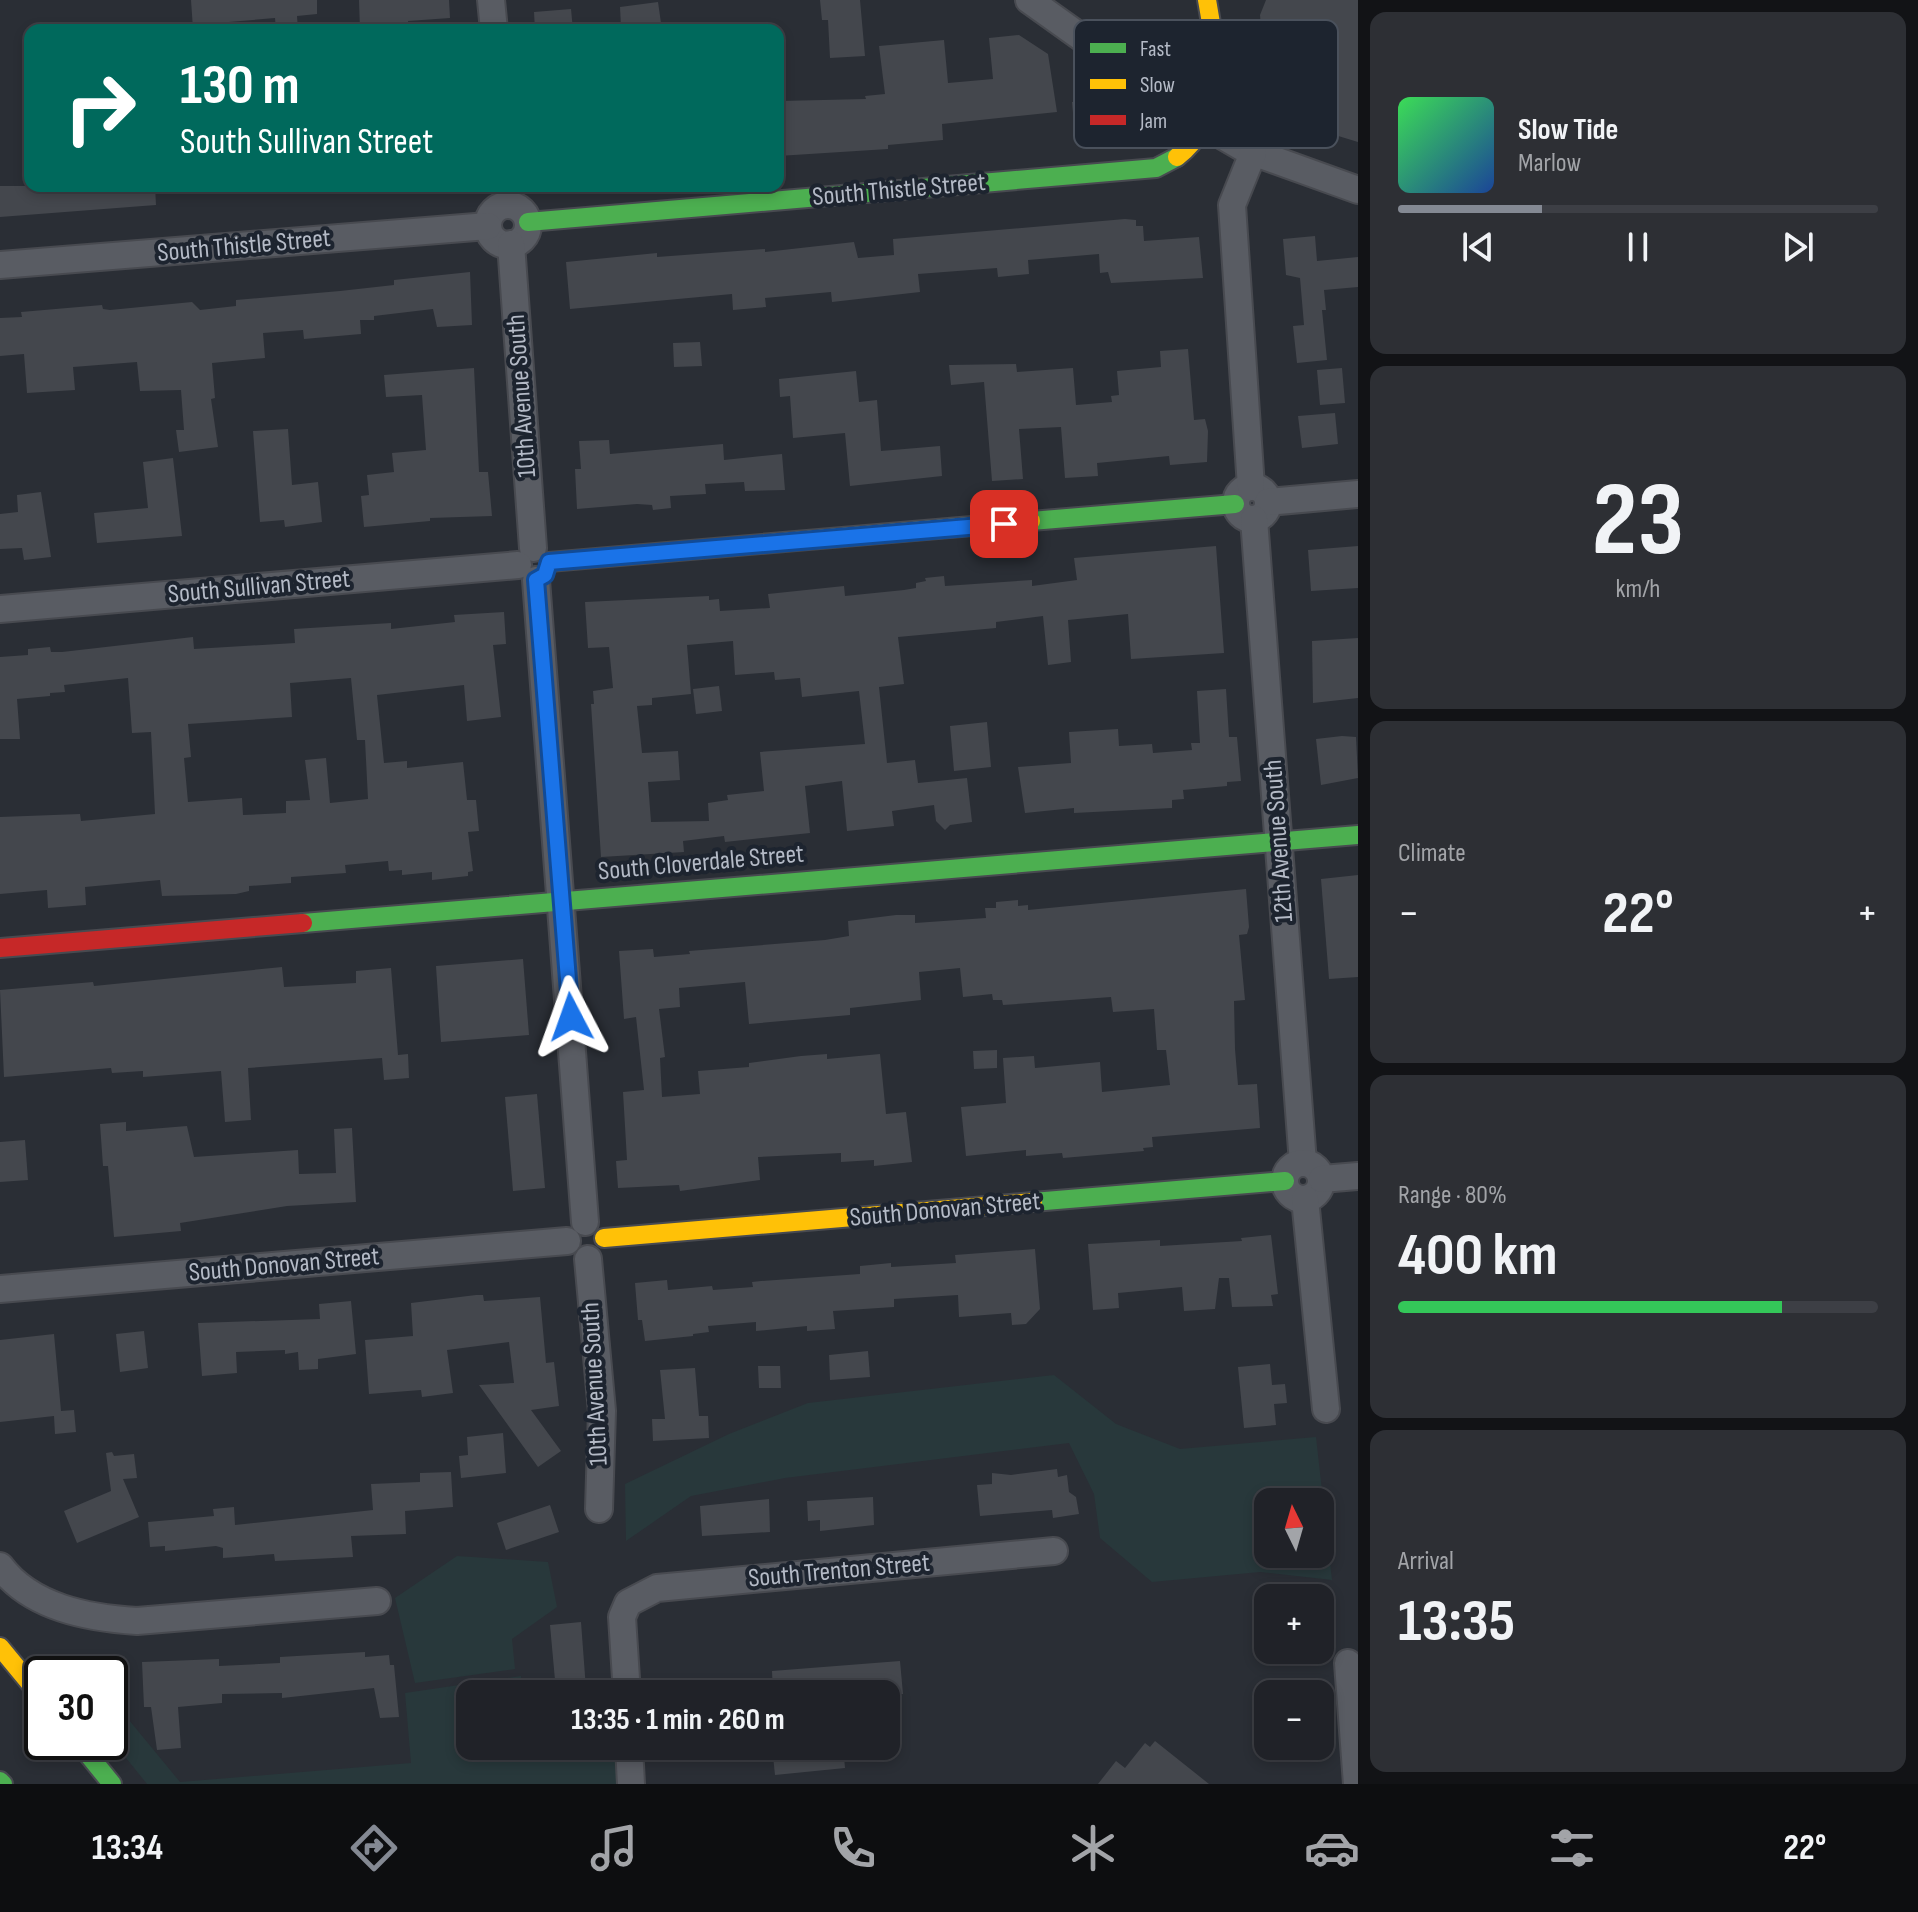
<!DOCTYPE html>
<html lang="en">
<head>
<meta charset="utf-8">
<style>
  body { margin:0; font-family:"Sofia Sans Condensed",sans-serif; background:#2d2f34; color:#f1f3f6; height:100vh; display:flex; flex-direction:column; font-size:30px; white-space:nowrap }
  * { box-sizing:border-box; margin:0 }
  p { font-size:26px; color:#a2a4a8 }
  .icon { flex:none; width:44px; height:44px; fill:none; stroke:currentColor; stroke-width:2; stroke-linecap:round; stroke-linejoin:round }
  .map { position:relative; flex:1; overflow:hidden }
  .panel { display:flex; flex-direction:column; gap:12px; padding:12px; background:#121316; width:560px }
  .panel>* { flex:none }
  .banner { position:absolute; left:24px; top:24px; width:760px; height:168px; border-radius:16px; box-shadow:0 4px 12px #0003,0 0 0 2px #3d3f45; background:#00695c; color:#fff; overflow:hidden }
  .needle { width:52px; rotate:355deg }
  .fabs { position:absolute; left:1254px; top:1488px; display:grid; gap:16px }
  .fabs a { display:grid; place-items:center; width:80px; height:80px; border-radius:16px; background:#202228; box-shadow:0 4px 12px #0003,0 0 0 2px #3d3f45; font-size:40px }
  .speed { position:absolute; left:24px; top:1656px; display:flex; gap:16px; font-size:40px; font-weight:700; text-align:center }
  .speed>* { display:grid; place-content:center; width:104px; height:104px; border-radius:50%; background:#202228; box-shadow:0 4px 12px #0003,0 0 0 2px #3d3f45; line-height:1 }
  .speed .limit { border:4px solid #111; border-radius:12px; background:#fff; color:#111 }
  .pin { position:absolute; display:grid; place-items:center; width:68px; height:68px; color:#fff; margin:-34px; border-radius:16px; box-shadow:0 4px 12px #0006 }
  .me { position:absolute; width:88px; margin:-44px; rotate:356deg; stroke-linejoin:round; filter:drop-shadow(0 0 6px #0008) }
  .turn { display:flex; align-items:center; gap:28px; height:168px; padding:0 24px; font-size:36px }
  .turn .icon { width:104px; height:104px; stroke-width:2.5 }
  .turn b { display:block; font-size:56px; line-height:68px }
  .big { font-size:60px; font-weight:700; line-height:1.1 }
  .panel .card { flex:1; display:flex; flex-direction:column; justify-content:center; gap:12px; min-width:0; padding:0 28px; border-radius:16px; background:#2d2f34 }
  .panel .dial { align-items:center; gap:0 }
  .dial b { font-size:104px; line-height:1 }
  .song { display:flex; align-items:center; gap:24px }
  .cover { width:96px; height:96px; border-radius:12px; background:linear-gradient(135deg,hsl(130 70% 55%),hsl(220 70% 35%)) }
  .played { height:8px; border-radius:4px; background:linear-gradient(90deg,#848993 30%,#3d3f45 30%) }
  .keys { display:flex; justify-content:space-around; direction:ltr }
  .heat { display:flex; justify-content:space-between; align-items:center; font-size:44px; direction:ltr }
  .charge { height:12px; border-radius:6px; background:linear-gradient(90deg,#34c759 80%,#3d3f45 0) }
  .trip { position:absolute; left:456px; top:1680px; width:444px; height:80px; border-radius:16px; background:#202228; box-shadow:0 4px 12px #0003,0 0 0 2px #3d3f45; font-weight:700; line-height:80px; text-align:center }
  .menu { display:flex; height:128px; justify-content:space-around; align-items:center; background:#0d0e10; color:#a2a4a8 }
  .menu .icon { width:56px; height:56px }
  .menu .current { color:#848993 }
  .menu b { font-size:36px; color:#f1f3f6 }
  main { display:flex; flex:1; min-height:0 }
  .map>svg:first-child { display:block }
  .green { fill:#28383b; fill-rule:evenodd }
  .building { fill:#44474d; fill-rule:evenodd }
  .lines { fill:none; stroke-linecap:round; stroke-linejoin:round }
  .street-casing { stroke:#484a50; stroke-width:30 }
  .fast-casing { stroke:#484a50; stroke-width:22 }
  .slow-casing { stroke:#484a50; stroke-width:22 }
  .jam-casing { stroke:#484a50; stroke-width:22 }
  .street { stroke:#595c63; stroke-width:26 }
  .fast { stroke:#4caf50; stroke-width:18 }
  .slow { stroke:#ffc107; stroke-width:18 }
  .jam { stroke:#c62828; stroke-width:18 }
  .route-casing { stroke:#114b97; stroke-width:20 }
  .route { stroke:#1a73e8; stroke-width:14 }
  .labels { text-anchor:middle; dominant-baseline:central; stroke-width:8; stroke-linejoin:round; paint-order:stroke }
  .street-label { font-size:26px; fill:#b4bac6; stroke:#1d242f }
  .key { fill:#1d242f; stroke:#4a515c; stroke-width:2 }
  .key-label { font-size:22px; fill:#b4bac6 }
</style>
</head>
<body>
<main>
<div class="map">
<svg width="1358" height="1784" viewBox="0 0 1358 1784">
  <rect width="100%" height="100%" fill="#2a2e35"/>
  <!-- green -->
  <g class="green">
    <path d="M1054 1375 1116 1424 1180 1449 1316 1437 1332 1580 1260 1572 1152 1582 1100 1538 1094 1494 1069 1443 785 1478 691 1496 626 1541 625 1484 729 1434 808 1403ZM1268 1502H1320V1554H1268Z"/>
    <polygon points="457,1556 548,1562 557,1607 512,1639 515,1669 415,1683 395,1598"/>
    <polygon points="521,1676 522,1694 470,1694 470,1746 617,1746 619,1784 147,1784 110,1738 110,1697 180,1782 411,1763 405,1693"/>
  </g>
  <!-- building -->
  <g class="building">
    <polygon points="191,0 317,0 317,14 297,16 298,30 276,30 275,18 217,23 218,27 193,29"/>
    <polygon points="359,0 449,0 450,18 408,21 409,30 360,30"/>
    <polygon points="820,0 860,0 865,56 830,58 828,20 822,20"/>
    <polygon points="1266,0 1358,0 1358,142 1269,115 1260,15"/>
    <polygon points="658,2 661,23 621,27 620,7"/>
    <polygon points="571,9 573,30 535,30 534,12"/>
    <polygon points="1019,35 1048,54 1057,112 942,124 943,140 888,145 888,149 778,156 780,101 866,99 865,96 885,94 879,46 944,40 948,83 993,79 989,38"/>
    <polygon points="1110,99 1165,136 1092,142 1090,122 1074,124 1072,102"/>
    <polygon points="0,186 155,186 156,205 0,217"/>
    <polygon points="1125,219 1136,220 1136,226 1143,226 1144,241 1199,237 1203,278 1111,283 1108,272 1100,273 1099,254 1028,260 1029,274 998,277 997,268 918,274 920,292 832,302 831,292 765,298 766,307 733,310 732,294 570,309 566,262 657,253 657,257 765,249 765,252 854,242 858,258 894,255 893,239"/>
    <polygon points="1315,236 1317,261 1358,257 1358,287 1324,290 1326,310 1322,310 1327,360 1297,363 1293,326 1304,325 1300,278 1286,275 1283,239"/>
    <polygon points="470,272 472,325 437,327 433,309 374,316 374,320 360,320 361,334 304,339 303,330 263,333 265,358 212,363 215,398 211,399 218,447 179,452 176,430 184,430 181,390 140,391 137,362 73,367 75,390 27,393 24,354 0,356 0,318 22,317 21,312 102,305 103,309 110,310 192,302 200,310 236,306 236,300 340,291 394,285 394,280"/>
    <polygon points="700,342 702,366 674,367 673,343"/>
    <polygon points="1188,349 1194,420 1205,419 1208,431 1207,462 1170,465 1169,456 1097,463 1098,476 1065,478 1061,427 1019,429 1023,479 992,481 984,382 951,385 949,365 1016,364 1017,372 1073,368 1076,405 1112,402 1111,396 1119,395 1117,371 1161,367 1160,351"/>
    <polygon points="474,368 479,472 488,472 492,516 430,518 430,521 364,527 361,496 369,495 367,475 394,472 392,453 426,450 422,395 386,397 384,375"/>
    <polygon points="1342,368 1345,403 1320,405 1317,370"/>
    <polygon points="856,371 859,402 877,400 881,451 940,446 942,476 850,486 845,433 793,438 790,396 780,397 779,379"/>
    <polygon points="1335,413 1338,444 1302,448 1298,416"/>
    <polygon points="288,429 292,485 318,482 322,522 285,527 284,520 260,522 253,431"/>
    <polygon points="609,440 610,454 723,444 724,460 782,454 785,490 745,491 744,482 705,484 706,494 670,496 671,508 653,510 652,505 637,504 577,509 575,469 581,469 579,441"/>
    <polygon points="173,458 182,536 97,543 94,513 148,508 143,462"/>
    <polygon points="41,492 51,557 24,560 22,548 0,549 0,514 18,512 17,495"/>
    <path d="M1216 546 1224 653 1131 659 1128 614 1068 620 1071 662 1048 665 1043 616 996 622V628L898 637 904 684 879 687 887 763 915 760 918 783 967 778 972 822 950 825 945 830 936 821 934 805 892 811 894 826 847 831 842 781 805 786 810 833 725 842 724 836 683 841 684 852 601 857 591 704H594L593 691 613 688 609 647 588 648 585 602 709 596V600L719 599 720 611 770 608 768 594 844 586 845 596 904 590 916 588V583L926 581 925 578 944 576 945 586 1032 580V586L1077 580 1074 558ZM733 641 735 675 774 672 775 680 800 678 802 697 859 691 865 744 760 752 764 791 727 795 728 800 708 803 709 821 651 822 648 782 680 780 678 751 642 753 637 706 652 705V698L691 694 687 645Z"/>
    <polygon points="1358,546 1358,588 1311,591 1308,550"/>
    <path d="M504 612 506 644 493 645 501 717 467 721 464 685 377 695 384 763 407 761V768L463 762 467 800H476L479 831 468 832 473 871 468 872V876L432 880V872L402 875V870L389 871 388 861 345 865 346 873 291 877V883L249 886V891L236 894 162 896 160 880 85 887 86 905 48 908 47 890 0 894V817L80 814 81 821 155 814 151 732 132 733 128 678 64 685 65 692 50 693V696L17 699 20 739H0V657L28 655V649L50 647 51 652H62L193 637 194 649 295 643 294 629 391 623V629L455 622 454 615ZM351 678 357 740H365L368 799 330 803 326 758 305 760 310 800 286 801V813L243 815 242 798 188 802 184 758 191 757 188 724 292 717 290 683Z"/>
    <polygon points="1358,638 1358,698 1313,703 1312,641"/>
    <polygon points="719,686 722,711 696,714 693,689"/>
    <polygon points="1226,689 1229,737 1237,737 1241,781 1227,782 1227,786 1183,790 1184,799 1172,800 1172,808 1074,813 1074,808 1025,813 1018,767 1071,763 1069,732 1118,729 1119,746 1152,744 1153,753 1192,750 1191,743 1200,743 1197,691"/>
    <polygon points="987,722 991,767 954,771 950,726"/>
    <polygon points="1342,736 1356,737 1358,778 1321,785 1316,739"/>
    <polygon points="1358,875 1358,977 1329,979 1321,879"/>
    <polygon points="1246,889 1249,927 1247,934 1239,935 1245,1000 1234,1001 1235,1049 1238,1085 1257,1084 1260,1128 1152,1137 1153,1147 1143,1148 1144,1151 1063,1158 1062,1153 1026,1156 1026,1150 966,1156 961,1107 1006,1103 1003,1058 1034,1056 1035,1068 1100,1062 1102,1092 1170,1085 1166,1050 1157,1050 1154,1009 1113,1012 1111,997 1003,1005 1002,1000 993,1000 992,994 963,997 960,968 919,972 921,1000 850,1008 850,1015 749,1024 745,982 679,988 680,1007 659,1009 665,1057 660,1058 662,1097 700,1094 698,1071 749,1067 749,1063 801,1056 827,1054 827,1059 880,1054 886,1114 906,1112 912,1162 874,1166 874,1160 841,1162 841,1153 758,1157 760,1180 680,1191 679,1185 618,1188 616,1161 627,1160 623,1092 644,1090 636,1017 624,1019 619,951 653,949 654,957 690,954 689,951 825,940 849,936 848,921 896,915 915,915 915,923 986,918 985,908 996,908 996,902 1018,900 1018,906 1028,905 1028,910"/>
    <polygon points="523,959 529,1035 441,1042 436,966"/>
    <polygon points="282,967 284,987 356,983 356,971 391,968 398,1055 408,1054 409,1078 384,1080 382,1058 248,1068 251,1120 225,1122 221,1071 143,1077 143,1071 112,1073 111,1068 4,1077 0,990 93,982 94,986"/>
    <polygon points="997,1050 997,1068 974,1069 973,1051"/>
    <polygon points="537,1094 545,1188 513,1191 505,1097"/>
    <polygon points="126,1122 126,1131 187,1126 194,1157 298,1150 299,1174 336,1173 334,1129 352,1128 356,1202 287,1206 180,1223 181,1231 114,1237 108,1166 103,1166 100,1124"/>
    <polygon points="25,1140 28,1180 0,1182 0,1142"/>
    <polygon points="1271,1235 1278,1294 1271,1295 1273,1306 1232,1307 1229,1278 1219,1278 1215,1309 1184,1311 1182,1287 1118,1293 1119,1308 1093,1310 1088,1244 1160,1240 1160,1246 1242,1241 1241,1238"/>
    <polygon points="1035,1249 1040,1309 1026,1324 1012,1325 1011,1313 959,1317 958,1295 894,1299 894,1307 833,1311 835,1329 807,1331 807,1326 756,1331 756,1322 708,1326 709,1332 693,1334 693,1336 645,1341 642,1320 638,1320 635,1283 667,1280 668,1290 712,1286 713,1290 753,1287 752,1282 761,1281 860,1274 860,1266 891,1263 891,1267 956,1263 955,1255"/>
    <polygon points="476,1295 483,1295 484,1301 540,1297 546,1363 554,1362 559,1406 531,1410 561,1451 538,1467 479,1385 514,1383 509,1342 447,1350 453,1393 422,1397 421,1390 369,1394 365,1340 413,1336 411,1303"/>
    <polygon points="351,1301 356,1354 318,1359 318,1369 299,1370 298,1352 285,1354 285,1350 236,1352 237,1373 202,1376 198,1323 320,1319 319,1304"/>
    <polygon points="144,1331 148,1368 120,1372 116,1334"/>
    <polygon points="54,1334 61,1411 74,1410 76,1432 55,1434 54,1416 0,1422 0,1340"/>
    <polygon points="868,1351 870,1377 830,1380 829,1355"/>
    <polygon points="1270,1364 1272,1385 1285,1384 1287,1403 1274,1404 1276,1425 1244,1428 1238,1367"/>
    <polygon points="758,1366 780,1366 781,1388 759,1388"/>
    <polygon points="695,1368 699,1416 708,1416 709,1438 653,1441 652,1419 665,1419 660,1370"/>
    <polygon points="503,1433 506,1473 461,1478 459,1456 468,1455 467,1437"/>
    <polygon points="112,1452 114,1456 134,1454 137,1478 123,1479 139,1517 77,1543 64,1511 111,1491 106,1453"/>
    <polygon points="1057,1469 1058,1477 1067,1475 1069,1492 1076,1497 1079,1514 1053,1518 1052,1510 980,1516 977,1485 992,1484 992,1473 1011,1475"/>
    <polygon points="451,1472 453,1507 405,1511 406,1534 351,1536 353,1557 275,1561 274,1554 223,1558 223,1548 216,1546 165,1551 165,1546 150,1547 148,1522 214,1516 213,1509 234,1507 235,1525 373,1510 371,1484 420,1482 420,1473"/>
    <polygon points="873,1497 874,1525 820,1531 820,1520 808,1521 807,1501"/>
    <polygon points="769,1499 770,1532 702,1536 700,1506"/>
    <polygon points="550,1505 559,1532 506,1550 497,1523"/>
    <polygon points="581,1622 586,1689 556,1691 550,1625"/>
    <polygon points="365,1652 365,1657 389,1655 390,1665 394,1665 399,1717 380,1718 374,1688 282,1698 282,1693 222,1694 222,1703 178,1707 181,1748 157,1750 151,1707 144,1707 142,1662 219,1659 219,1666 280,1663 280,1657"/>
    <polygon points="900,1661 903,1694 773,1694 772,1671"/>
    <polygon points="1155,1741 1209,1784 1098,1784 1116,1761 1125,1768 1145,1743 1150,1747"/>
    <polygon points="772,1746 843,1746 845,1768 775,1775"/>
  </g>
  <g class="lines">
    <!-- street casing -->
    <g class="street-casing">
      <g id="street">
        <polyline points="491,0 494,30"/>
        <polyline points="1029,0 1204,125 1247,150 1358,190"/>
        <circle cx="508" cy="225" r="20"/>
        <polyline points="511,244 533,548"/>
        <polyline points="0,265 488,226"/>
        <circle cx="1252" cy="503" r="16"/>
        <polyline points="1251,487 1232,205 1253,153"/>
        <polyline points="1268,502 1358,494"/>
        <polyline points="1254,519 1303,1163"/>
        <polyline points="536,580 585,1222"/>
        <polyline points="0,609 518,565"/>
        <circle cx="1303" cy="1181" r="18"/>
        <polyline points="1322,1179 1358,1176"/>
        <polyline points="1305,1199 1326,1409"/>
        <polyline points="588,1259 602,1411 599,1509"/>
        <polyline points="0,1289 567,1241"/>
        <path d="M0 1566C31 1608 89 1618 137 1621L377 1601"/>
        <polyline points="1348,1663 1357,1784"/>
        <polyline points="627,1694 622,1617 628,1603 657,1588 1054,1551"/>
        <polyline points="629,1746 631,1784"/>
      </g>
    </g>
    <!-- fast casing -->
    <g class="fast-casing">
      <g id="fast">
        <polyline points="528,222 1156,168 1177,157"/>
        <polyline points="1031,521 1235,504"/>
        <polyline points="303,923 1358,835"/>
        <polyline points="1033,1202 1285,1181"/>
        <polyline points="78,1742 112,1784"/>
        <polyline points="0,1781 3,1784"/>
      </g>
    </g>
    <!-- slow casing -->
    <g class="slow-casing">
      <g id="slow">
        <path d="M1177 157C1229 116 1217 57 1207 0"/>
        <polyline points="549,562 1031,521"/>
        <polyline points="604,1238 1033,1202"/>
        <polyline points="0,1647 42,1698"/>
      </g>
    </g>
    <!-- jam casing -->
    <g class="jam-casing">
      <polyline id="jam" points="0,948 303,923"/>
    </g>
    <!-- street -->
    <use href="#street" class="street"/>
    <!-- fast -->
    <use href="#fast" class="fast"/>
    <!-- slow -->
    <use href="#slow" class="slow"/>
    <!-- jam -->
    <use href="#jam" class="jam"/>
  </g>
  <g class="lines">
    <!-- route casing -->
    <g class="route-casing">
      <polyline id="route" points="571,1017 536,580 545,575 549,562 1004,524"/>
    </g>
    <!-- route -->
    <use href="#route" class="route"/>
  </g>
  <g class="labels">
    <!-- street labels -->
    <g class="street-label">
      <text transform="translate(899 190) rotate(-5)">South Thistle Street</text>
      <text transform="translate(244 246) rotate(-5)">South Thistle Street</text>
      <text transform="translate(522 396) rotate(-94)">10th Avenue South</text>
      <text transform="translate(259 587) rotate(-5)">South Sullivan Street</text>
      <text transform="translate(1279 841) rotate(-94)">12th Avenue South</text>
      <text transform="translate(701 863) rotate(-5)">South Cloverdale Street</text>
      <text transform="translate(945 1210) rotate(-5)">South Donovan Street</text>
      <text transform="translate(284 1265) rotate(-5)">South Donovan Street</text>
      <text transform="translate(595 1384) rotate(-93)">10th Avenue South</text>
      <text transform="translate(839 1571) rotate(-5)">South Trenton Street</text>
    </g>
  </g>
  <!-- legend -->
  <rect x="1074" y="20" width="264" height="128" rx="12" class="key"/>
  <rect x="1090" y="43" width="36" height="10" fill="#4caf50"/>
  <rect x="1090" y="79" width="36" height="10" fill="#ffc107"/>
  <rect x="1090" y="115" width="36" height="10" fill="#c62828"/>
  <g class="key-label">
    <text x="1140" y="56">Fast</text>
    <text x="1140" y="92">Slow</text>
    <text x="1140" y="128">Jam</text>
  </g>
</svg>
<div class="fabs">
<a><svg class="needle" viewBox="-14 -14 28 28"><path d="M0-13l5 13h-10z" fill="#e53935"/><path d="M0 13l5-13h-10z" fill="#a2a4a8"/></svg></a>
<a>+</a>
<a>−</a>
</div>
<div class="speed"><div class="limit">30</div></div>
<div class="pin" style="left:1004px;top:524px;background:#d93025"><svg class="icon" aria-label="arrive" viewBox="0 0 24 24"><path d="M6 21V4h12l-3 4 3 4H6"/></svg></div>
<svg class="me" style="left:571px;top:1017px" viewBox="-20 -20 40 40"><path d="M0-17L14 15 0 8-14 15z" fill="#1a73e8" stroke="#fff" stroke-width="4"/></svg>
<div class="trip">13:35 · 1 min · 260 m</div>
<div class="banner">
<div class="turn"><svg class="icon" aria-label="right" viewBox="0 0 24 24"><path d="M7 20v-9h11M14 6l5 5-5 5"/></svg><div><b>130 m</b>South Sullivan Street</div></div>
</div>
</div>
<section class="panel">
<div class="card">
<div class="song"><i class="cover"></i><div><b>Slow Tide</b><p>Marlow</p></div></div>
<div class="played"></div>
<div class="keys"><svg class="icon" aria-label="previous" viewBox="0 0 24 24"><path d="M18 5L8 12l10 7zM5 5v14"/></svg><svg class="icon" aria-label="pause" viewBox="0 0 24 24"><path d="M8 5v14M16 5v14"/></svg><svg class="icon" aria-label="next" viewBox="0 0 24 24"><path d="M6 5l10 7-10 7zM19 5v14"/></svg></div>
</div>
<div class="card dial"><b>23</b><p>km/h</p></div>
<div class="card"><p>Climate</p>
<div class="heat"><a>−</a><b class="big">22°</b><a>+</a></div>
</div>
<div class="card"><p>Range · 80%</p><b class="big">400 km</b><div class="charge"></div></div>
<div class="card"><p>Arrival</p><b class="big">13:35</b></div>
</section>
</main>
<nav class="menu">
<b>13:34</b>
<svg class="icon current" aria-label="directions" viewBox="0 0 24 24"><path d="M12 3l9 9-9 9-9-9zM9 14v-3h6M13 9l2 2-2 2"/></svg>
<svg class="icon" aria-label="music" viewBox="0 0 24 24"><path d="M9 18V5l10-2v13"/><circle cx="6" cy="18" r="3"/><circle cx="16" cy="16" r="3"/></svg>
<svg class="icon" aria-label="phone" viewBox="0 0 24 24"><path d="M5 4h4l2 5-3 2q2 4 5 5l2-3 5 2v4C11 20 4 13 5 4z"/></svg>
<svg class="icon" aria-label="climate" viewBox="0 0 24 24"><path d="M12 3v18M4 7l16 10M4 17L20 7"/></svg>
<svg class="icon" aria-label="car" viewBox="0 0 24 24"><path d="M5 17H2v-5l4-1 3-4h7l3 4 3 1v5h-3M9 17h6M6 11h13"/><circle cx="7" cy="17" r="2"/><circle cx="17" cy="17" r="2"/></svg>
<svg class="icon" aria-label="filters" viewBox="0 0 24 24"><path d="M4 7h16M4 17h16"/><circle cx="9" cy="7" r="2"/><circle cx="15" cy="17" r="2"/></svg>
<b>22°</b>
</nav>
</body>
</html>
